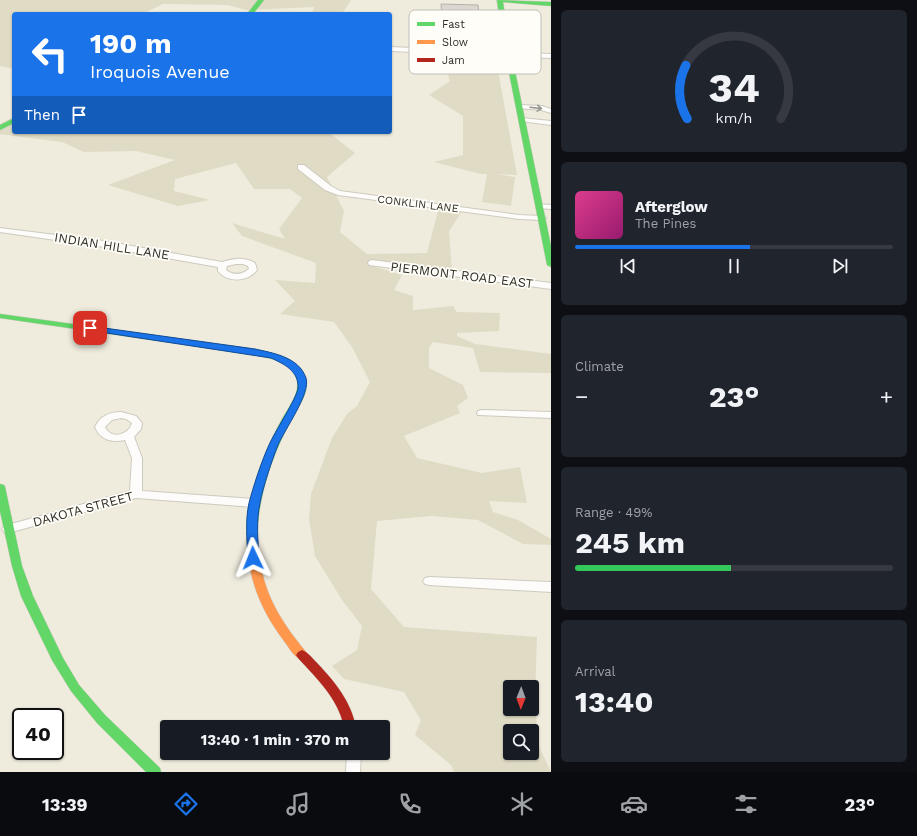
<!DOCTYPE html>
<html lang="en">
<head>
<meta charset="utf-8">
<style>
  body { margin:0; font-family:"Work Sans",sans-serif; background:#20242c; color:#f1f3f6; height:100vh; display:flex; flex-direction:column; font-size:15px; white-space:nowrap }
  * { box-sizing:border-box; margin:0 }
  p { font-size:13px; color:#9ea1a6 }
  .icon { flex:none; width:22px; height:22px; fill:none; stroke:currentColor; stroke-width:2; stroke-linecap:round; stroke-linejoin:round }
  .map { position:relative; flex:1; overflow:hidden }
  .panel { display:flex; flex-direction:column; gap:10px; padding:10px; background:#0d0f14; width:366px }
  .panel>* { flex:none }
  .top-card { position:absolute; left:12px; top:12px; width:380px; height:122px; border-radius:4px; box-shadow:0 1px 3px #0004; background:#1a73e8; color:#fff; overflow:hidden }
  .needle { width:26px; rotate:181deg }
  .controls { position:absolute; left:503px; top:680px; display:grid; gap:8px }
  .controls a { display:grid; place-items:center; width:36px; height:36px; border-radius:4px; background:#171b24; box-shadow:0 1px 3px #0004; font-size:20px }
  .speed { position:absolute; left:12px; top:708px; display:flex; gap:8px; font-size:20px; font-weight:700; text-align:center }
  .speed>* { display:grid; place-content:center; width:52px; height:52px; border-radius:50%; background:#171b24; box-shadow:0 1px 3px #0004; line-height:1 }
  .speed .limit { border:2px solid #111; border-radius:6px; background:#fff; color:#111 }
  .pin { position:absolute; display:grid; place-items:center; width:34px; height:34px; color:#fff; margin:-17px; border-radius:8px; box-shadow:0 2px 6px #0006 }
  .me { position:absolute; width:44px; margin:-22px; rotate:358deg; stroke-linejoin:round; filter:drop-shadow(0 0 3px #0008) }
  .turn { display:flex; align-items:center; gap:14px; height:84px; padding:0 12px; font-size:18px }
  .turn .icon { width:52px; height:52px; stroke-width:2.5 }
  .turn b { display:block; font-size:28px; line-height:34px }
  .then { display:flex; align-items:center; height:38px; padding:0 12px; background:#0003; gap:8px; font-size:15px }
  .big { font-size:30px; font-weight:700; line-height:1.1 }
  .panel .widget { flex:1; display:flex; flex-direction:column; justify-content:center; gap:6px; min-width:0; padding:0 14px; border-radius:6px; background:#20242c }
  .panel .dial { align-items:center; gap:0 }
  .dial svg { height:104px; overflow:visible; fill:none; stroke:#363941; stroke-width:7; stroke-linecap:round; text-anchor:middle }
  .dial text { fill:#f1f3f6; stroke:none }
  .song { display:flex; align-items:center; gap:12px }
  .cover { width:48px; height:48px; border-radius:6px; background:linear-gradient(135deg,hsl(330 70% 55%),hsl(320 70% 35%)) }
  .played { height:4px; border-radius:2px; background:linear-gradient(90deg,#1a73e8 55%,#363941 55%) }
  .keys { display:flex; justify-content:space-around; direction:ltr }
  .heat { display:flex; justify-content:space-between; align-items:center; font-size:22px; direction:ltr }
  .charge { height:6px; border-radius:3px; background:linear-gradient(90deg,#34c759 49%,#363941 0) }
  .trip { position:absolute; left:160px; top:720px; width:230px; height:40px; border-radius:4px; background:#171b24; box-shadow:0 1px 3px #0004; font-weight:700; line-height:40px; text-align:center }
  .dock { display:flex; height:64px; justify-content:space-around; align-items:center; background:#090b0e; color:#9ea1a6 }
  .dock .icon { width:28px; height:28px }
  .dock .active { color:#1a73e8 }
  .dock b { font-size:18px; color:#f1f3f6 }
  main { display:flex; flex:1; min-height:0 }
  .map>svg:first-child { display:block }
  .green { fill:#e0dbc5; fill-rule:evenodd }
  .building { fill:#ddd6d0; stroke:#b7b1aa }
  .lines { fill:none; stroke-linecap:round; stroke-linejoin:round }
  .street-casing { stroke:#cdcabf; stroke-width:2 }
  .fast-casing { stroke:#cdcabf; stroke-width:1 }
  .slow-casing { stroke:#cdcabf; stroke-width:1 }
  .jam-casing { stroke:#cdcabf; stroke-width:1 }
  .street { fill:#fdfcfa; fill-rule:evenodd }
  .fast { fill:#63d668; fill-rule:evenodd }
  .slow { fill:#ff974d; fill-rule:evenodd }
  .jam { fill:#b3261e; fill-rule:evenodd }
  .oneway { stroke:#96948e }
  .route { fill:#1a73e8; stroke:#114b97 }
  .labels { text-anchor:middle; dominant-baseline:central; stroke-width:3.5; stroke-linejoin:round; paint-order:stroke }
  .far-street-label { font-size:11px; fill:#2f2d23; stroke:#fffdf8 }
  .street-label { font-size:13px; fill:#2f2d23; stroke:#fffdf8 }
  .key { fill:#fffdf8; stroke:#c1bfb8; stroke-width:1 }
  .key-label { font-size:11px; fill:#2f2d23 }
</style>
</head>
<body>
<main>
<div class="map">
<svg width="551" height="772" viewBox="0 0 551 772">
  <rect width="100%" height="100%" fill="#efecde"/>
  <!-- green -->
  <g class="green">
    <polygon points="0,0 351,0 342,14 312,14 314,7 246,10 228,5 163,4 144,13 144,14 14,14 14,69 0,66"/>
    <polygon points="445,51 495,54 517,175 496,174 515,177 511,206 482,202 487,174 481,174 434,162 463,155 463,116 429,95 450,81 443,60"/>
    <path d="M14 123V132H328L355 153 327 177 344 211 340 232 367 254 427 253 439 207 463 210 449 231 452 272 385 262 366 264 402 275 394 290 413 296V310L453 306 457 312 500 313 499 331 457 333V336L475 344 551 354V373L480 372 473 348 433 342 429 347V368L463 385 468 398 457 406 460 413 404 436 417 458 482 473 520 467 527 503 489 501 493 512 518 520 551 539V545L523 544 478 520 431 516 377 521 371 589 404 627 537 637 535 696 538 744 551 772H454L451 765 415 735 421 720 404 692 344 679 332 666 357 650 362 626 342 600 315 556 309 519 311 494 332 438 347 414 357 406 370 382 352 347 334 322 280 314 295 301 275 280 315 283 316 263 242 236 232 223 285 239 279 229 302 198 290 189H254L236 163 175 179 174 191 210 200 178 206 108 185 175 160 136 151 84 152 62 142 0 134V127ZM510 687H532V709H510ZM510 731H532V753H510Z"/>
  </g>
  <!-- building -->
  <polygon class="building" points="441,4 478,5 482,32 443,31"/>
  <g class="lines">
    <!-- street casing -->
    <g class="street-casing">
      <g id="street">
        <polygon points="390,47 551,54 551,58 390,51"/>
        <polygon points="520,105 542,106 551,109 551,113 541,110 518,108 517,107"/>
        <polygon points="522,118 551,121 551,125 520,121 520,119"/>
        <polygon points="298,165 304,165 331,186 340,191 519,215 542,216 546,218 542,220 519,219 338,195 325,190 298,169"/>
        <polygon points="537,204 551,205 551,209 537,208"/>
        <path d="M0 228 104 241 222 262C235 258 244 257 255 263L257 270C248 282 227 283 218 271V267L104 247 0 232ZM236 264H243L248 266 249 269C241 275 234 276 226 270L227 266Z"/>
        <polygon points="372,260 551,283 551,289 369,265 368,263 369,261"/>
        <polygon points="482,410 551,412 551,418 478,415 477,413 478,411"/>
        <path d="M121 412 136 416 142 423 141 429 134 437 142 458V491L254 499 258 500 260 503 258 506 254 507 136 498 8 533 4 532 2 529 4 526 130 491 132 458 125 440C112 443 100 440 95 427 100 416 109 412 121 412ZM121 418 126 419 132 423C129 435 111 440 105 427L112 420Z"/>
        <polygon points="429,577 551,582 551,592 429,585 425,584 423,581 425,578"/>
        <polygon points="347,753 361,753 360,772 346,772"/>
      </g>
    </g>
    <!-- fast casing -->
    <g class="fast-casing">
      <g id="fast">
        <polygon points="258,0 264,0 253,14 247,14"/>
        <polygon points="497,0 551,2 551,6 503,2 508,37 551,246 551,267 547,265 502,37"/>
        <polygon points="14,118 14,123 0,130 0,125"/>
        <path d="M0 314 255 349C274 354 298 357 305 378 311 392 297 408 291 420 271 458 258 496 257 539L256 542H248L247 539C248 496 261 457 282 419 288 408 300 394 297 380 293 362 270 358 255 355L0 318Z"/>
        <polygon points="0,484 4,485 5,487 22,566 33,596 63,658 79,685 105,715 160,768 161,772 146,772 97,723 71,691 52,660 21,596 12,566 0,511"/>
      </g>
    </g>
    <!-- slow casing -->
    <g class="slow-casing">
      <path id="slow" d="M252 535 256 536 257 539C261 588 275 614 306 652L308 655 306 658C303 659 300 660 298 658 292 654 288 646 284 641 264 614 250 585 248 551 247 546 246 541 248 536Z"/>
    </g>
    <!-- jam casing -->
    <g class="jam-casing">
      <path id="jam" d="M302 650C309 653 313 659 318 664 336 683 351 702 356 727H344C338 698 317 679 298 658L296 655 298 652Z"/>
    </g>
    <!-- street -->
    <use href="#street" class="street"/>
    <!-- fast -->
    <use href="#fast" class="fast"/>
    <!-- slow -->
    <use href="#slow" class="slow"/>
    <!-- jam -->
    <use href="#jam" class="jam"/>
  </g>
  <!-- one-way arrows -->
  <defs><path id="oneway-shaft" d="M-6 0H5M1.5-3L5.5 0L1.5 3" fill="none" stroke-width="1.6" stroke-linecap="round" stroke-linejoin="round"/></defs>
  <use class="oneway" href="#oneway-shaft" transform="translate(536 108) rotate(7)"/>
  <!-- route -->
  <path class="route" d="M90 326 255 349C273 353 299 357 306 378 311 393 285 429 278 445 272 460 263 487 260 503 256 521 258 540 259 558L257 561H249L248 558C247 540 245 521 249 503 253 487 262 460 269 445 274 433 297 398 298 388 299 371 284 364 271 358L87 330 86 328 87 327Z"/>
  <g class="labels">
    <!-- far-street labels -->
    <g class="far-street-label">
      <text transform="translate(418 204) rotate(7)">CONKLIN LANE</text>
    </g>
    <!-- street labels -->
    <g class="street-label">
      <text transform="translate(112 246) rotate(9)">INDIAN HILL LANE</text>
      <text transform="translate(462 275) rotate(7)">PIERMONT ROAD EAST</text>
      <text transform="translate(83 509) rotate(-15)">DAKOTA STREET</text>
    </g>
  </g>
  <!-- legend -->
  <rect x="409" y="10" width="132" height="64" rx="6" class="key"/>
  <rect x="417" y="22" width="18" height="4" fill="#63d668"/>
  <rect x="417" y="40" width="18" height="4" fill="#ff974d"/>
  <rect x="417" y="58" width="18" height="4" fill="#b3261e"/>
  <g class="key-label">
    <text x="442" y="28">Fast</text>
    <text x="442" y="46">Slow</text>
    <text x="442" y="64">Jam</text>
  </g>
</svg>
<div class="controls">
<a><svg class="needle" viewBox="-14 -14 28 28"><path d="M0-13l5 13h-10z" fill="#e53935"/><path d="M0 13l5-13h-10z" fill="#9ea1a6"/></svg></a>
<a><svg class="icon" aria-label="search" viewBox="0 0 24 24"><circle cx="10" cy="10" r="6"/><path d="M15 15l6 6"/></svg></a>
</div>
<div class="speed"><div class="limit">40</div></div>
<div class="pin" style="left:90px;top:328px;background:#d93025"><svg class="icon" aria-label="arrive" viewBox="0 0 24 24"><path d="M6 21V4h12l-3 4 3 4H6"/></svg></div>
<svg class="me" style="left:253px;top:558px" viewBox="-20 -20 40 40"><path d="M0-17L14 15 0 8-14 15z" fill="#1a73e8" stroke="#fff" stroke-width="4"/></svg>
<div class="trip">13:40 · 1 min · 370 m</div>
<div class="top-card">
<div class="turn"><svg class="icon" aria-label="left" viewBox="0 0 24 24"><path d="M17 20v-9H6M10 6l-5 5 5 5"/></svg><div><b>190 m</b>Iroquois Avenue</div></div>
<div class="then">Then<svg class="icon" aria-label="arrive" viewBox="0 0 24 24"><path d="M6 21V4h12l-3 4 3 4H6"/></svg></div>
</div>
</div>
<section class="panel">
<div class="widget dial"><svg viewBox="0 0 100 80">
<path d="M14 69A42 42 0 1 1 86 69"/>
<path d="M14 69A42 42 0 0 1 13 28" stroke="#1a73e8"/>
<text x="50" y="56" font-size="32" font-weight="700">34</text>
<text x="50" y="72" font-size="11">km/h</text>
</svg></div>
<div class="widget">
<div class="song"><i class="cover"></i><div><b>Afterglow</b><p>The Pines</p></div></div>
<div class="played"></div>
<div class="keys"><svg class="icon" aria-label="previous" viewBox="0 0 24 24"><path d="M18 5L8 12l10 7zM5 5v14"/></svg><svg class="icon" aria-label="pause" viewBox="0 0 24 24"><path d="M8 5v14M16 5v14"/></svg><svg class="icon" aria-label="next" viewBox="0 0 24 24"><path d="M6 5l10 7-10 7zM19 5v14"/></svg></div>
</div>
<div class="widget"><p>Climate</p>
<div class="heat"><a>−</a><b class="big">23°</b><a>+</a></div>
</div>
<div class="widget"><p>Range · 49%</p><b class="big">245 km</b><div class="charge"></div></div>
<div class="widget"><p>Arrival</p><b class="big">13:40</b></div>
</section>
</main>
<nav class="dock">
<b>13:39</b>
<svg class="icon active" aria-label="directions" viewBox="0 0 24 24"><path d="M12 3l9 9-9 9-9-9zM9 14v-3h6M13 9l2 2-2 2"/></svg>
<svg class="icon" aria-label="music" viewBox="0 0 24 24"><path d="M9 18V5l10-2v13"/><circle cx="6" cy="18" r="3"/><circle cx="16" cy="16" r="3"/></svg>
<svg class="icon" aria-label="phone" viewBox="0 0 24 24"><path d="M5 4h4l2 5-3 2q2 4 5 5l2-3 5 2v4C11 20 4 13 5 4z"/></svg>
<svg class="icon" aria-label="climate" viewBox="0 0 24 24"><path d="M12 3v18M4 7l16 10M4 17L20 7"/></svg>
<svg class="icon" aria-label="car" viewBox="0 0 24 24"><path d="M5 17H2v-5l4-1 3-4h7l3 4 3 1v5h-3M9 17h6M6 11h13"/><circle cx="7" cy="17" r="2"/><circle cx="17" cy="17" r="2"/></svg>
<svg class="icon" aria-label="filters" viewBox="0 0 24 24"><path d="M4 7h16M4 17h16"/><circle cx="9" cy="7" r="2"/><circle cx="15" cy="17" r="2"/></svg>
<b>23°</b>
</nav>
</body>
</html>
